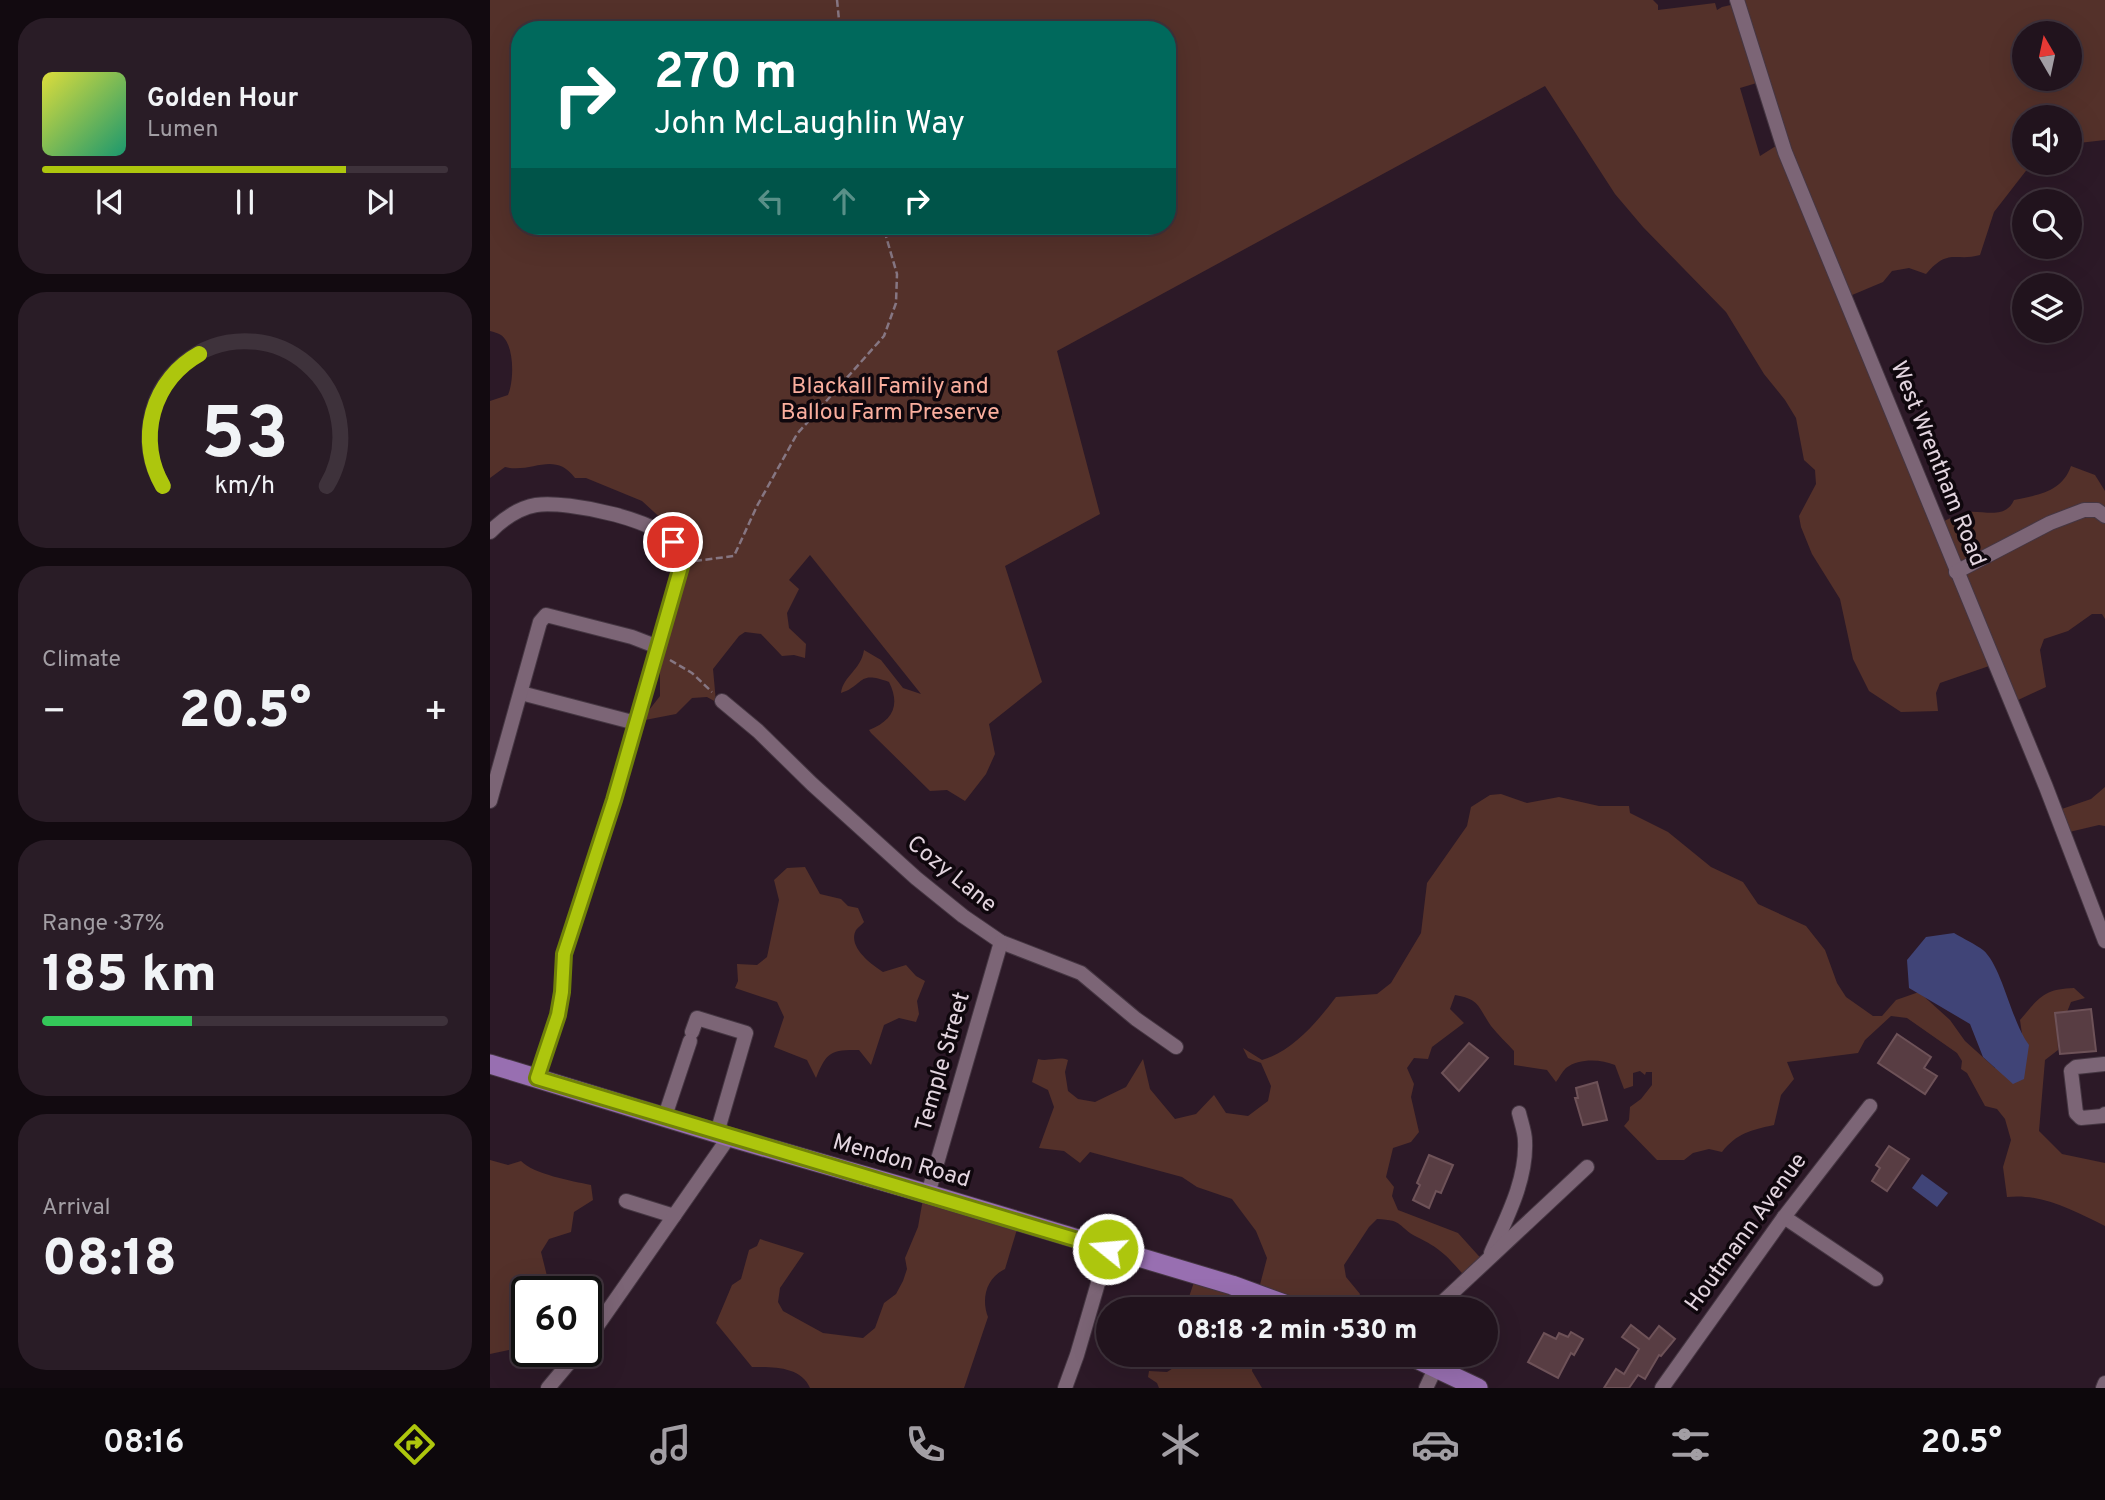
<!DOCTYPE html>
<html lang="en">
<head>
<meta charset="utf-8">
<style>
  body { margin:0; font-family:Overpass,sans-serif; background:#291c26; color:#f1f3f6; height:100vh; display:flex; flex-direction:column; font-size:26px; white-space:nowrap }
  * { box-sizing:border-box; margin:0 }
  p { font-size:23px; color:#a29ea4 }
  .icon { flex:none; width:38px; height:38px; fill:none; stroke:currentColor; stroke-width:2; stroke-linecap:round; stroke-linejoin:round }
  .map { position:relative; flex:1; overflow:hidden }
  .sheet { display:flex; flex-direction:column; gap:18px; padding:18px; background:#120a10; width:490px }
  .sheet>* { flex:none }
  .guide { position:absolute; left:21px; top:21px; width:665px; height:214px; border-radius:28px; box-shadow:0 7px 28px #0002,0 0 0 2px #3e323b; background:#00695c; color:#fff; overflow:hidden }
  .needle { width:46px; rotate:351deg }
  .fabs { position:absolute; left:1522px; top:21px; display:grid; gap:14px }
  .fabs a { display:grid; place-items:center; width:70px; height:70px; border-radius:50%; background:#21131d; box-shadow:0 7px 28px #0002,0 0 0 2px #3e323b; font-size:35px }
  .speed { position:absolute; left:21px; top:1276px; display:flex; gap:14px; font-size:35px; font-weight:700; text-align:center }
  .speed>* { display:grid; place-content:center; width:91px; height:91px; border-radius:50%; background:#21131d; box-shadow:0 7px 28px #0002,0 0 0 2px #3e323b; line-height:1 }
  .speed .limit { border:4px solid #111; border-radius:10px; background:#fff; color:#111 }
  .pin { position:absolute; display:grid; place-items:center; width:60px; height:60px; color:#fff; margin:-30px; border:4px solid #fff; border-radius:50%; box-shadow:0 2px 7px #0007 }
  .me { position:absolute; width:77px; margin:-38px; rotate:287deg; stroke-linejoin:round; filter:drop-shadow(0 0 5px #0008) }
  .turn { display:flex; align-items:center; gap:24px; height:147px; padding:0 28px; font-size:32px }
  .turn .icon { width:91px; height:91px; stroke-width:2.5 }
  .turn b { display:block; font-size:49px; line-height:60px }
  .lanes { display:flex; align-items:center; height:66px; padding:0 28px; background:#0003; justify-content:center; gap:35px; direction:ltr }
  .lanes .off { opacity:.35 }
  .big { font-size:52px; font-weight:800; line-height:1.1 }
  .sheet .tile { flex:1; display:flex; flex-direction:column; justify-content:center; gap:10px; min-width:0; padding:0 24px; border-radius:28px; background:#291c26 }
  .sheet .dial { align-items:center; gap:0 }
  .dial svg { height:182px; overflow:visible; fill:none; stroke:#3e323b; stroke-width:7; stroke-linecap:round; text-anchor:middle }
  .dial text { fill:#f1f3f6; stroke:none }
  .song { display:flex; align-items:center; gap:21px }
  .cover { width:84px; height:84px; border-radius:10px; background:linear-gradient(135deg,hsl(60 70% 55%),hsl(160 70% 35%)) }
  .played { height:7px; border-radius:4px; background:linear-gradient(90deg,#adc60d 75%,#3e323b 75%) }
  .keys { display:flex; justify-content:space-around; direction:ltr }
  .heat { display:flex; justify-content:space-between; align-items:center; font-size:38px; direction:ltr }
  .charge { height:10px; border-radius:5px; background:linear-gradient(90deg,#34c759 37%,#3e323b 0) }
  .trip { position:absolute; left:606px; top:1297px; width:402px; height:70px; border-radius:35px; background:#21131d; box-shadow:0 7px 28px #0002,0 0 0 2px #3e323b; font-weight:800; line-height:70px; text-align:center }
  .menu { display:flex; height:112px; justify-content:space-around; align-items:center; background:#0d080c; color:#a29ea4 }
  .menu .icon { width:49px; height:49px }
  .menu .active { color:#adc60d }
  .menu b { font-size:32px; color:#f1f3f6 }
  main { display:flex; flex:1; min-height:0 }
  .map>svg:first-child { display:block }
  .green { fill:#54312a; fill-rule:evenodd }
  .water { fill:#404477 }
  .building { fill:#583d43; stroke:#6e5258; stroke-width:2 }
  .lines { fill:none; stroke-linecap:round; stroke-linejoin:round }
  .minor-casing { stroke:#453642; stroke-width:16 }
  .major-casing { stroke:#453642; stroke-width:21 }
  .path { stroke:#867682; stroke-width:2.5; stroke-dasharray:7 3.5; stroke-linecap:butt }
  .minor { stroke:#7c6576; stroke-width:14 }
  .major { stroke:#986fb1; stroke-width:19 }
  .route-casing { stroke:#708108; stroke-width:18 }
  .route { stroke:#adc60d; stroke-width:12 }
  .labels { text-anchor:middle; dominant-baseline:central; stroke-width:7; stroke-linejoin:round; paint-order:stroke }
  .park-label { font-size:23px; fill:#faae9e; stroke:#0f070d }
  .street-label { font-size:23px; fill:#e3d5df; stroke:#0f070d }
</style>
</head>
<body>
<main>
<section class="sheet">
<div class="tile">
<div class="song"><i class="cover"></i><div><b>Golden Hour</b><p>Lumen</p></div></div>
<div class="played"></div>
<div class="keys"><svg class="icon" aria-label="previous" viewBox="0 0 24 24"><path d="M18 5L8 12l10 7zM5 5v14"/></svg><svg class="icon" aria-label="pause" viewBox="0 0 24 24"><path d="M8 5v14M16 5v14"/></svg><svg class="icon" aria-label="next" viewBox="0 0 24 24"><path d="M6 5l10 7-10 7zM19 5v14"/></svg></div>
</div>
<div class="tile dial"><svg viewBox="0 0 100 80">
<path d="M14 69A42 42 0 1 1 86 69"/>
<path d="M14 69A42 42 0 0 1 30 11" stroke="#adc60d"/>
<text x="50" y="56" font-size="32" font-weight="700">53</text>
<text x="50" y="72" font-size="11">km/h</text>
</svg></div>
<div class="tile"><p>Climate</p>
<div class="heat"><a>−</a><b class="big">20.5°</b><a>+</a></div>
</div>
<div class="tile"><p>Range · 37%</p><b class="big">185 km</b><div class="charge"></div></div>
<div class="tile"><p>Arrival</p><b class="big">08:18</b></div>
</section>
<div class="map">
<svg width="1615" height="1388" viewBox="0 0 1615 1388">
  <rect width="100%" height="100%" fill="#2c1927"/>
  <!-- green -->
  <g class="green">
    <path d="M0 0H1163L1168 5V10L1225 3 1227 10 1232 7 1245 4V0H1615V140L1580 144V117H1535V163H1542L1504 212 1490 255C1465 262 1459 247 1436 274L1419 268 1402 271 1393 282 1355 298 1449 523C1458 520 1468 513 1477 512 1494 510 1515 520 1524 500 1548 495 1572 492 1581 466L1605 475 1615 491V619L1612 614H1602L1578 631 1554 639 1550 650 1556 687 1526 701 1502 665 1450 683 1446 693 1448 711 1411 712 1379 691 1363 659 1350 599 1322 554 1311 527 1309 516 1326 484 1325 470 1314 460 1306 418 1295 400 1274 374 1236 312 1153 227 1125 194 1055 86 567 351 610 514 515 566 552 682 499 724 505 754 496 774 475 801 457 790 440 791 381 733 379 730C402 721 411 706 399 682 367 670 375 685 351 693 353 676 371 670 374 650L391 660 413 688 431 694 320 555 299 580 309 589 297 613 299 628 316 644 315 658 304 655 292 656 271 634 255 632 249 636 223 669 226 702 217 697 202 698 186 714 155 720 156 714 170 696V671L200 556 199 544 152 501 96 478H85C64 450 42 474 15 467L0 478V401L18 395C24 381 25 345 11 335 8 333 4 332 0 331ZM30 30H677V226H30ZM1535 33H1580V79H1535ZM1270 82 1289 144 1270 156 1250 88Z"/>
    <polygon points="1615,787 1615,826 1609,825 1575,833 1566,811 1601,799"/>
    <path d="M1011 794 1037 803 1069 797 1109 806H1139L1140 813 1178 832 1221 867 1253 882 1268 904 1316 926 1335 950 1347 983 1356 997 1383 1016H1392L1406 1000 1429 992 1460 1020 1475 1041 1505 1068 1535 1055 1530 1020C1549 998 1553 989 1584 988L1595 998 1581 1002 1577 1012 1567 1017 1568 1050 1555 1060 1549 1131 1572 1154 1615 1163V1226C1584 1211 1552 1193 1517 1197L1513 1167 1521 1140 1515 1119 1507 1109 1495 1106 1477 1073 1471 1069 1472 1061 1467 1053 1417 1018 1401 1016 1375 1040 1368 1053 1297 1062 1304 1079 1291 1095 1284 1125C1261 1130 1247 1133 1232 1152L1219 1149 1203 1153 1194 1160H1167L1134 1126 1139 1120 1140 1107 1151 1099 1162 1085V1072H1156L1155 1075 1150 1071 1143 1073V1086L1134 1089 1125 1065C1111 1059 1089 1058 1076 1068 1072 1072 1069 1078 1066 1082L1057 1070 1024 1065V1051C1017 1043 1008 1035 1001 1026 988 1007 990 999 965 995L960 1009 974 1023 942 1047 938 1059 924 1058 917 1068 924 1084 921 1097 929 1132 921 1142 903 1148 896 1177 904 1187 902 1196 908 1210 968 1233 996 1264 977 1279C959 1258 952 1249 927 1237 907 1227 915 1220 887 1219L879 1227 854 1265 856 1277 870 1294 865 1309H797L781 1304 779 1309H695L705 1279 767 1296 777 1258 766 1231 742 1199 707 1187 692 1177 600 1152 590 1163 574 1151 549 1148 564 1107 558 1090 542 1082 548 1059C558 1062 569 1056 578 1060L575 1072 578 1091 588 1099 605 1102 636 1087 653 1059 660 1089 685 1119 706 1114 724 1095 736 1113 758 1116 778 1101 781 1086 771 1063 758 1058 753 1048 772 1060C803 1051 827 1022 846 997L887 994 901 983 931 933 937 883 977 826 981 807 1000 795Z"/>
    <path d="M315 867 330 894 351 899 358 906 368 908 374 922C372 925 368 927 366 930 357 947 382 965 393 972L416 965 426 976 435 981 427 1001 429 1014 426 1022 409 1018 394 1025 381 1065 369 1050C341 1050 337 1051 326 1078L317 1060 284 1047 294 1017 287 1002 245 988 248 981 247 964 267 965 277 957 289 900 284 880 297 868Z"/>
    <path d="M0 1160 18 1165 31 1161C43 1174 82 1181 101 1185L103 1200 84 1212 81 1232 59 1239 51 1252 59 1284 53 1291 37 1292V1312L24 1327 28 1348 0 1354Z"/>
    <path d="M433 1199 528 1226 515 1269C496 1278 491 1299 498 1317L474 1388H320C311 1366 282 1367 262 1367L226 1323 242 1285 251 1279 259 1250 267 1246 270 1239 314 1253 290 1288 288 1302 293 1311 333 1333 373 1338 385 1328 394 1303 406 1294 413 1281 417 1269 415 1258 428 1227Z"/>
    <polygon points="689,1355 764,1355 762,1371 772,1388 669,1388 667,1383 658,1377 659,1371 677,1372 688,1365"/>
  </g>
  <!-- water -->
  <g class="water">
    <path d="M1464 933C1474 939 1485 944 1493 950 1512 966 1521 1021 1539 1045L1534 1079 1523 1084 1493 1057 1480 1024 1419 988 1417 960 1436 937Z"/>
    <polygon points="1432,1174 1458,1193 1447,1207 1422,1188"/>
  </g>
  <!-- building -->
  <g class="building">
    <polygon points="1601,1009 1606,1051 1570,1054 1565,1013"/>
    <polygon points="1407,1034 1441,1057 1434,1068 1447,1076 1435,1094 1388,1063"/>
    <polygon points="979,1043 998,1058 969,1091 952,1073"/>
    <polygon points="1107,1082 1117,1120 1093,1125 1085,1098 1088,1098 1086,1088"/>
    <polygon points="1399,1146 1419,1159 1397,1191 1382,1181 1390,1168 1386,1165"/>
    <polygon points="939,1155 963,1165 951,1193 946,1191 939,1208 923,1200 930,1185 927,1183"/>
    <polygon points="1141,1325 1159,1339 1169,1326 1185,1339 1171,1356 1169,1355 1155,1379 1148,1375 1139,1388 1114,1388 1126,1369 1134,1374 1149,1349 1132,1337"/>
    <polygon points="1081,1332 1093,1339 1084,1355 1081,1353 1068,1378 1038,1362 1054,1333 1066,1339 1069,1333 1078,1337"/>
  </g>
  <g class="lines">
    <!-- minor casing -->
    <g class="minor-casing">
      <g id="minor">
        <polyline points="1247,0 1295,152 1556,787 1615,941"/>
        <path d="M0 532C12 520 29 508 46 505 76 500 179 520 191 552 192 556 191 560 192 563L124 800 74 954 72 992 68 1015 47 1078"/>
        <polyline points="1466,572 1560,523 1594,510 1607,510 1615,516"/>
        <polyline points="31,693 146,723"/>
        <polyline points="232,701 268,731 322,784 426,878 473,916 511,942 591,973 646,1019 686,1047"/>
        <polyline points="0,801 50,622 56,615 142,637 168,647"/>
        <polyline points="202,1032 207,1018 256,1033 227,1133"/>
        <polyline points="1614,1064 1586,1067 1581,1071 1586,1113 1591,1118 1613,1116 1615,1114"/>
        <polyline points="175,1116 200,1041"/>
        <polyline points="438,1194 511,942"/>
        <polyline points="136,1201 184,1216"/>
        <polyline points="1294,1217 1386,1279"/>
        <path d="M1001 1253C1016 1219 1037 1180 1035 1141 1035 1132 1031 1122 1029 1113"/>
        <polyline points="945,1309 1097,1167"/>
        <polyline points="96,1342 239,1137"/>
        <polyline points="58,1388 89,1351"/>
        <polyline points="575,1388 587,1355 618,1249"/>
        <polyline points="936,1388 945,1369"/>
        <polyline points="1172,1388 1294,1217 1380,1106"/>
        <polyline points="1613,1388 1615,1383"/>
      </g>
    </g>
    <!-- major casing -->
    <g class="major-casing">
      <g id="major">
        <polyline points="0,1064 239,1137 438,1194 742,1285 808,1309"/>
        <polyline points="916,1354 988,1388"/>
      </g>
    </g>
    <!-- path -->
    <g class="path">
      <polyline points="347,0 350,30"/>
      <polyline points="205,561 244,556 267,506 307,434 394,336 406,303 407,274 393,226"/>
      <polyline points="180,660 202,673 222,692"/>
    </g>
    <!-- minor -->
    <use href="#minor" class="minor"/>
    <!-- major -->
    <use href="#major" class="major"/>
  </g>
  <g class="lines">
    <!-- route casing -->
    <g class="route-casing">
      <polyline id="route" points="183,542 191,552 192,563 124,800 74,954 72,992 68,1015 47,1078 618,1249"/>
    </g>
    <!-- route -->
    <use href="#route" class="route"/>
  </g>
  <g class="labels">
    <!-- park labels -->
    <g class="park-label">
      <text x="400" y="387">Blackall Family and<tspan x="400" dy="26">Ballou Farm Preserve</tspan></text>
    </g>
    <!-- street labels -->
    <g class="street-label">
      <text transform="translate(1447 464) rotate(68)">West Wrentham Road</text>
      <text transform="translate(461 875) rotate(39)">Cozy Lane</text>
      <text transform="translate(454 1062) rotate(-74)">Temple Street</text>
      <text transform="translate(411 1162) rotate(16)">Mendon Road</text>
      <text transform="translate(1257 1233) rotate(-54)">Houtmann Avenue</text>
    </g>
  </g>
</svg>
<div class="fabs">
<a><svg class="needle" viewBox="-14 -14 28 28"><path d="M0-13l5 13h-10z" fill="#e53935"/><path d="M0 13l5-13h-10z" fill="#a29ea4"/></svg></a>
<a><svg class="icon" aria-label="sound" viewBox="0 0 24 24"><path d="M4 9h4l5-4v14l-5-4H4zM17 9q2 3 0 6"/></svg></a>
<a><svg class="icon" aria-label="search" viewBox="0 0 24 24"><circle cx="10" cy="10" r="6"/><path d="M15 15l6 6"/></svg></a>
<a><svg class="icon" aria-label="layers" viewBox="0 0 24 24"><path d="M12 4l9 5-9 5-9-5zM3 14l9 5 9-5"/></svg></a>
</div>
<div class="speed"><div class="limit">60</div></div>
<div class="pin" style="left:183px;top:542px;background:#d93025"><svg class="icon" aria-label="arrive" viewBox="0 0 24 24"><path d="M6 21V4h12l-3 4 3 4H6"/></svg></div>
<svg class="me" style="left:618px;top:1249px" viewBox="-20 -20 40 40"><circle r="17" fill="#adc60d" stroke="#fff" stroke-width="3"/><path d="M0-11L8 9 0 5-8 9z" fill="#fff"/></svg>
<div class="trip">08:18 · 2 min · 530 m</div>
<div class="guide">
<div class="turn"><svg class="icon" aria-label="right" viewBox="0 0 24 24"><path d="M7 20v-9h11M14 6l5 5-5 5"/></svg><div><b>270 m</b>John McLaughlin Way</div></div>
<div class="lanes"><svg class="icon off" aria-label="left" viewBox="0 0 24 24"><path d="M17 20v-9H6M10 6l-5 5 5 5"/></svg><svg class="icon off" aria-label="ahead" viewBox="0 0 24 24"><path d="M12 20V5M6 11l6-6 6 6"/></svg><svg class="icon" aria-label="right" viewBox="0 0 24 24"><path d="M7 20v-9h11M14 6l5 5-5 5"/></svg></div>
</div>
</div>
</main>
<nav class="menu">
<b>08:16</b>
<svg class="icon active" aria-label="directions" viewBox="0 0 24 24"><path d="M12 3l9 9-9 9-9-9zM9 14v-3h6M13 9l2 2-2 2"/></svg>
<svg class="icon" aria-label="music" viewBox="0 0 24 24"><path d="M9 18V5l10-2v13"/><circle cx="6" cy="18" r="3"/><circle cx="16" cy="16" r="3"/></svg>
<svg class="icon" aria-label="phone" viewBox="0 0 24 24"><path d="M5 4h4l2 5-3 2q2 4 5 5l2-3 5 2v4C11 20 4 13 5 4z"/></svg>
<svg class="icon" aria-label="climate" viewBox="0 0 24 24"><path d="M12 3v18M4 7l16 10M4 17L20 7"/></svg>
<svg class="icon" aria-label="car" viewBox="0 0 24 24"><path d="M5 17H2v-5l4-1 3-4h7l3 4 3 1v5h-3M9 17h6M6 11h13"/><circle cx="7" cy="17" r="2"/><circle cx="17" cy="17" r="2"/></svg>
<svg class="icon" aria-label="filters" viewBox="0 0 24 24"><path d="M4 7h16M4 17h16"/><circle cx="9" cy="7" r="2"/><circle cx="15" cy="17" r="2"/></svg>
<b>20.5°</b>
</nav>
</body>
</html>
